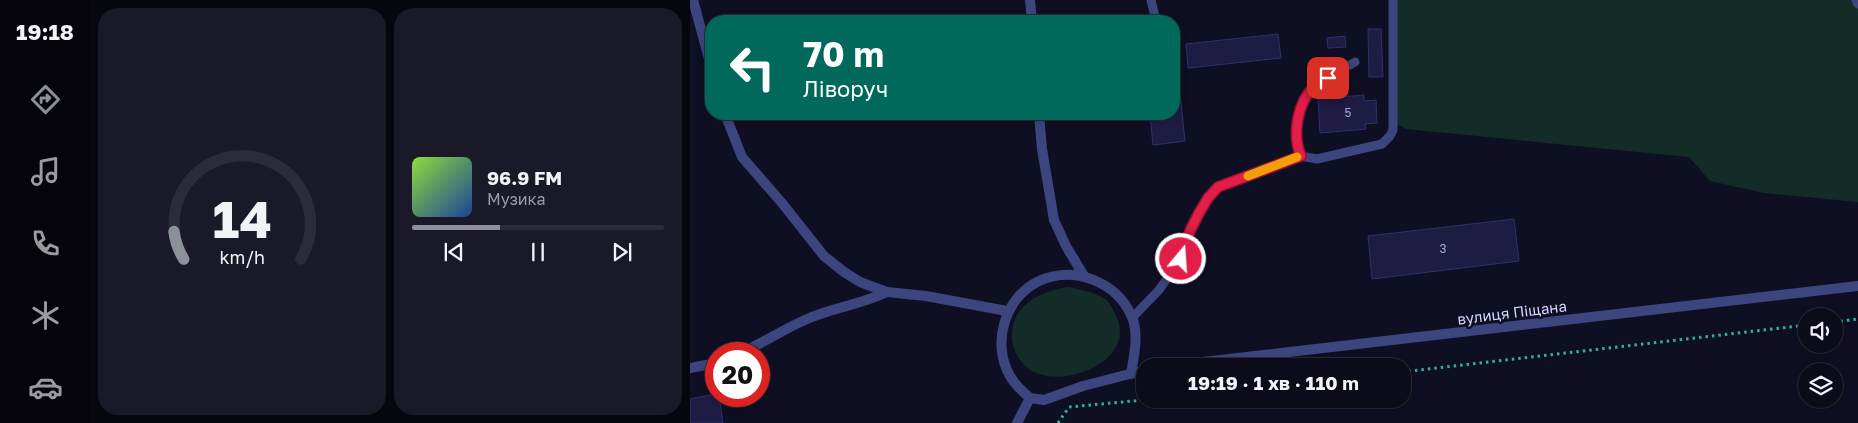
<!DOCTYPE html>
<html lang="uk">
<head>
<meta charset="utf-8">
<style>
  body { margin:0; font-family:"Golos Text",sans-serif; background:#191927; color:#f1f3f6; height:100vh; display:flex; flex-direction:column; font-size:19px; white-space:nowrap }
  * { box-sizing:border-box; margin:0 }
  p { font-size:16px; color:#9a9ba2 }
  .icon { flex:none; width:28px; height:28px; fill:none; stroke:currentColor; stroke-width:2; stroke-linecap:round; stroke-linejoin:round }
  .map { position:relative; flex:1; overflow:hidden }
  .details { display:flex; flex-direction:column; gap:8px; padding:8px; background:#06060e; width:600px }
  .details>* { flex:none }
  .top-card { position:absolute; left:15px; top:15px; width:475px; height:105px; border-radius:20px; box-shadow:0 2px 8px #0003,0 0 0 1px #2b2b39; background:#00695c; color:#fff; overflow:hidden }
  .fabs { position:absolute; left:1108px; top:308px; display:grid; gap:10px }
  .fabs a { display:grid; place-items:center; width:45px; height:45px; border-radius:50%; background:#0b0b1a; box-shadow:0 2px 8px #0003,0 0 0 1px #2b2b39; font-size:25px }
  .speed { position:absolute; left:15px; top:342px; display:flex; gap:10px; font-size:25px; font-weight:700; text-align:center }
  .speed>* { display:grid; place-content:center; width:65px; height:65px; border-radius:50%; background:#0b0b1a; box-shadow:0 2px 8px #0003,0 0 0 1px #2b2b39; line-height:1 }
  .speed .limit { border:8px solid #d22; background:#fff; color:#111 }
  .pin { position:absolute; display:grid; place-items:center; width:42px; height:42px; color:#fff; margin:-21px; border-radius:10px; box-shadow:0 2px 8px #0006 }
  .me { position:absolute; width:55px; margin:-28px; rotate:18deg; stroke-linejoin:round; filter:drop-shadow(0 0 4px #0008) }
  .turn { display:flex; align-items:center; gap:18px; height:105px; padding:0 15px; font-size:22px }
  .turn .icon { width:65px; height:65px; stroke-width:2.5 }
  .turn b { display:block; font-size:35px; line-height:42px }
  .details .widget { flex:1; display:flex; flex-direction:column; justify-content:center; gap:8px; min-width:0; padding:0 18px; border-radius:20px; background:#191927 }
  .details .dial { align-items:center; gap:0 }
  .dial svg { height:130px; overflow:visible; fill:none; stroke:#2b2b39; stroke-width:7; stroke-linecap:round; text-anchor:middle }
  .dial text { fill:#f1f3f6; stroke:none }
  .song { display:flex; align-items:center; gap:15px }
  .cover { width:60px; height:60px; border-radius:8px; background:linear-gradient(135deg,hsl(90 70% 55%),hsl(220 70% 35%)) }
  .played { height:5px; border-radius:2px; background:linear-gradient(90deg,#8c9099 35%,#2b2b39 35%) }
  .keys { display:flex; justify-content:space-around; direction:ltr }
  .details .tiles { flex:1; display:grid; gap:8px; grid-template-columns:repeat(2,1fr) }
  .trip { position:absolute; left:446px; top:358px; width:275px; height:50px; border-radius:20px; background:#0b0b1a; box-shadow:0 2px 8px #0003,0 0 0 1px #2b2b39; font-weight:700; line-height:50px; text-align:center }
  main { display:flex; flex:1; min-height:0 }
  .tabs { display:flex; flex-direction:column; width:90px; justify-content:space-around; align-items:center; background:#04040a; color:#9a9ba2 }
  .tabs .icon { width:35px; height:35px }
  .tabs .on { color:#8c9099 }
  .tabs b { font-size:22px; color:#f1f3f6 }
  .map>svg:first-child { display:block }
  .green { fill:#132c27 }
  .building { fill:#1e1c43; stroke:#322f6d }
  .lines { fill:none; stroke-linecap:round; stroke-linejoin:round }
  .path { stroke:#35af94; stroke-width:3; stroke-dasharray:2.5 4; stroke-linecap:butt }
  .service { stroke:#3d457f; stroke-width:9 }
  .minor { stroke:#3d457f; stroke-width:10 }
  .tertiary { stroke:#3d457f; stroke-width:10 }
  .route-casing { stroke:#92132f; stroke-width:12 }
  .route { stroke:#e11d48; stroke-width:9 }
  .slow { stroke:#f59e0b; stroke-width:9 }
  .labels { text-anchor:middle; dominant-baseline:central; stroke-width:5; stroke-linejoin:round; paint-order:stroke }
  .number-label { font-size:12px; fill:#a6a7ce }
  .street-label { font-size:15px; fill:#d3d5fd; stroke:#0f0f23 }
</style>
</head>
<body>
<main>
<nav class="tabs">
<b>19:18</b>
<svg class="icon on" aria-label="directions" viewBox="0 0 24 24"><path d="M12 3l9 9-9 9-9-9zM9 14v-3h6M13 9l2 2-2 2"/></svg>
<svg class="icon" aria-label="music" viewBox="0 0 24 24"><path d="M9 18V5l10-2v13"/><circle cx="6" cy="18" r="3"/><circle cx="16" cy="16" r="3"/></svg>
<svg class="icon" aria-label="phone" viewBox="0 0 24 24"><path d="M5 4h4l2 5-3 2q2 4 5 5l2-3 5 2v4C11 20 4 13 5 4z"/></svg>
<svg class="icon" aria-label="climate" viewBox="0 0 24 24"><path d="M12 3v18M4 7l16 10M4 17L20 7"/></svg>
<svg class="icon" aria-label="car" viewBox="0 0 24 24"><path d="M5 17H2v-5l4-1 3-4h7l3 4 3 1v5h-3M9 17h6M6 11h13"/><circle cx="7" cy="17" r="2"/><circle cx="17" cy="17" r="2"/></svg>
</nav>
<section class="details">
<div class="tiles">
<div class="widget dial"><svg viewBox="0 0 100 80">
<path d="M14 69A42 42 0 1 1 86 69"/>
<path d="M14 69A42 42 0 0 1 8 52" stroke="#8c9099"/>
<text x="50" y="56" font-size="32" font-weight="700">14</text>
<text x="50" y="72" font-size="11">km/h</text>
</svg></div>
<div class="widget">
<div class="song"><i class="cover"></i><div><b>96.9 FM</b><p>Музика</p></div></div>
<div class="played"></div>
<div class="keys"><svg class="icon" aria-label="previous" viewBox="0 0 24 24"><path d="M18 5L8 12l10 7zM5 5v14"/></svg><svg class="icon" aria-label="pause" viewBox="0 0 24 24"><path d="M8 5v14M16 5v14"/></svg><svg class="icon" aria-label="next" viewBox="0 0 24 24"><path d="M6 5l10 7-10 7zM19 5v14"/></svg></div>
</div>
</div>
</section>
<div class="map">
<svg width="1168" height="423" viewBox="0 0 1168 423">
  <rect width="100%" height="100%" fill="#0f0f23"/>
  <!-- green -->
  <g class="green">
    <polygon points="707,0 1164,0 1168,8 1168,202 1074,193 1020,181 999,157 716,129 704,122"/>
    <path d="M377 287C388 289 400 291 410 296 418 299 423 308 426 316 449 363 364 395 334 365 325 355 321 344 322 331 325 303 353 291 377 287Z"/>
  </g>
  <!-- building -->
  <g class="building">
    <polygon points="678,29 691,29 693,77 679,77"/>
    <polygon points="588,34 591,58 498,68 496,44"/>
    <polygon points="655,36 656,47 638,48 637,38"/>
    <polygon points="489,82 495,141 463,145 460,114 484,114 484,83"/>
    <polygon points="674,95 674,101 686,100 687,123 675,124 676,129 630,133 628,99"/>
    <polygon points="824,219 829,261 682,279 678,236"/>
    <polygon points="26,394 26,396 29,396 33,423 0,423 0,399"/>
  </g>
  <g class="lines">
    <!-- path -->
    <g class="path">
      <polyline points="1144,322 1168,319"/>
      <polyline points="712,372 1116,325"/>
      <polyline points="368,423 379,407 464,399"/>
    </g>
    <!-- service -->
    <g class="service">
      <polyline points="461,0 466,21"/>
      <polyline points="1166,0 1168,4"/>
      <path d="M611 156C602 135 606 102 625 86 636 76 652 70 665 62"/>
      <polyline points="442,318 469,290 491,259 500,231 509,213 518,198 528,187 611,156 627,159 692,144 700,136 703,130 703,0"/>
    </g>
    <!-- minor -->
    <g class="minor">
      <polyline points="3,0 21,66"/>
      <polyline points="340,0 342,21"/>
      <polyline points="35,114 52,157 92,203 134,256 154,272 170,282 197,292 236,296 317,311"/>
      <polyline points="349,114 352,149 364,220 376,246 394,276"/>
      <path d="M48 354C72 344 92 330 115 320 140 308 170 305 197 292"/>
      <polyline points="0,368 26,363"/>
      <path d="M340 398C333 392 325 385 320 376 301 343 315 297 349 281 385 265 427 282 442 317 449 334 444 356 441 374"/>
    </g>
    <!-- tertiary -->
    <g class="tertiary">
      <polyline points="478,366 1168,286"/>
      <polyline points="327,423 340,398 354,400 393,386 455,370"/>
    </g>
  </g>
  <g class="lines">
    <!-- route casing -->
    <g class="route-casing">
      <path id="route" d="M491 259 500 231 509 213 518 198 528 187 611 156C602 135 607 102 625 86 628 83 634 81 638 78"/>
    </g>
    <!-- route -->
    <use href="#route" class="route"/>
    <!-- slow -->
    <polyline class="slow" points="558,176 607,157"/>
  </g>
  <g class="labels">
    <!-- number labels -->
    <g class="number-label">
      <text x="658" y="112">5</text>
      <text x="753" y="248">3</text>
    </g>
    <!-- street labels -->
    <g class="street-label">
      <text transform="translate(822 312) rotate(-7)">вулиця Піщана</text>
    </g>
  </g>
</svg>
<div class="fabs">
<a><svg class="icon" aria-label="sound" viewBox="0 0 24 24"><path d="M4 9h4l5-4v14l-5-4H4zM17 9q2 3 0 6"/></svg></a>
<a><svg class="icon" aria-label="layers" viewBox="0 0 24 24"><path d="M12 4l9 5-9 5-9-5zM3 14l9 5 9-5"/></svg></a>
</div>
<div class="speed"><div class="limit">20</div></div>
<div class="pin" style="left:638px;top:78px;background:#d93025"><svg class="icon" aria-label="arrive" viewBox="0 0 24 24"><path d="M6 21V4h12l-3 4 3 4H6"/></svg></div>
<svg class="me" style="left:491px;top:259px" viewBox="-20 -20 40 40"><circle r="17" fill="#e11d48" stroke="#fff" stroke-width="3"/><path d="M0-11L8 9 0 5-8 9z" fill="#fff"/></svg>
<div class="trip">19:19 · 1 хв · 110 m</div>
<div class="top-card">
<div class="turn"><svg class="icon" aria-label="left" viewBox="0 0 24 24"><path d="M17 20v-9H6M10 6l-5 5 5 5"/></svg><div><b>70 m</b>Ліворуч</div></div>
</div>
</div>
</main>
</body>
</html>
